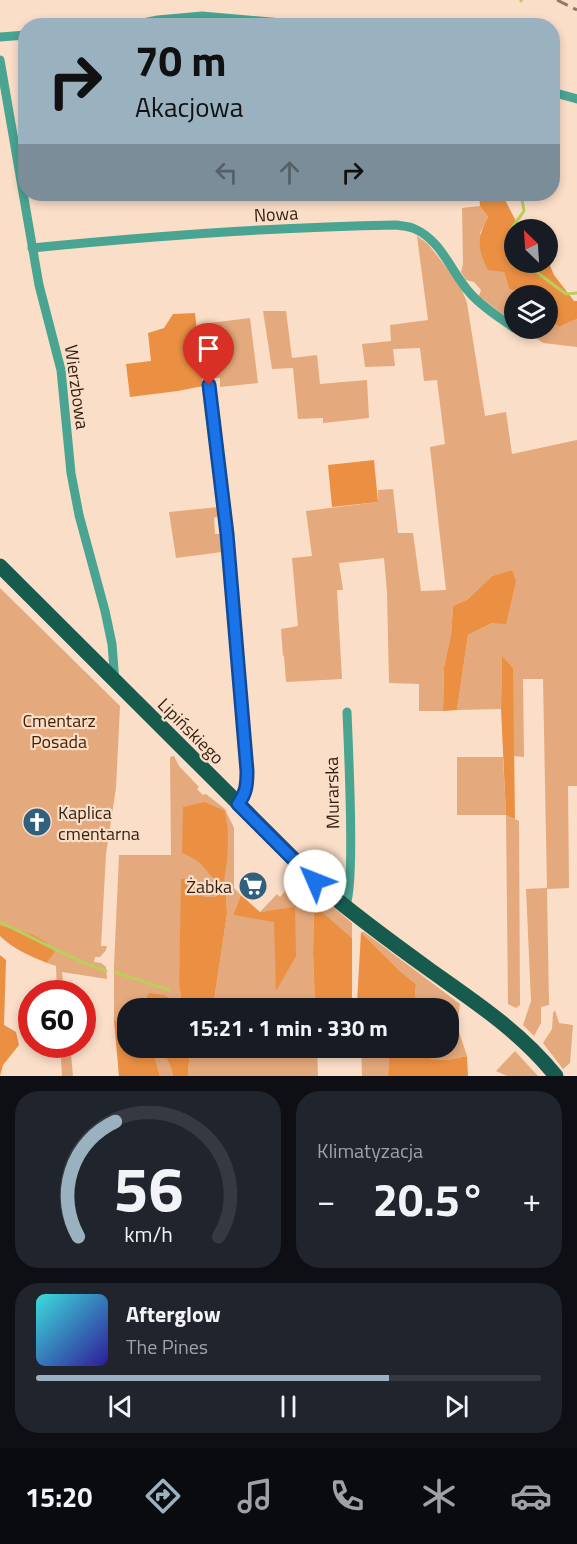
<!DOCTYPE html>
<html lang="pl">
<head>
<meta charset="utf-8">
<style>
  body { margin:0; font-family:"Titillium Web",sans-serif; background:#20242c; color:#f1f3f6; height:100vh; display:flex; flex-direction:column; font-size:22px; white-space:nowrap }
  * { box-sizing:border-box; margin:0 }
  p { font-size:20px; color:#9ea1a6 }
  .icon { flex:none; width:33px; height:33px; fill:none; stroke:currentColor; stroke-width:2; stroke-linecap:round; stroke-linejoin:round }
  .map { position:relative; height:1076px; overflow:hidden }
  .drawer { display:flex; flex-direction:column; gap:15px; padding:15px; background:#0d0f14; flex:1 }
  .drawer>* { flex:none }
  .top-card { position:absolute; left:18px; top:18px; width:542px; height:183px; border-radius:24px; box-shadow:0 3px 9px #0003; background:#9ab1c0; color:#111; overflow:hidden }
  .needle { width:39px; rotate:335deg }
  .fabs { position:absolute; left:504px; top:219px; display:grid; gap:12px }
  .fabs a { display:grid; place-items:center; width:54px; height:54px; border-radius:50%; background:#171b24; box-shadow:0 3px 9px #0003; font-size:30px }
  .speed { position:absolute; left:18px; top:980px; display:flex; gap:12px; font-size:30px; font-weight:700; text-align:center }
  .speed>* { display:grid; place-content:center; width:78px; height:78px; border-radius:50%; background:#171b24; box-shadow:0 3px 9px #0003; line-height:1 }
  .speed .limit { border:9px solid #d22; background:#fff; color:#111 }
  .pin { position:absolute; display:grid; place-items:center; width:51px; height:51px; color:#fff; margin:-62px -26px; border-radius:50% 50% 50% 0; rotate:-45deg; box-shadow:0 0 6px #0007 }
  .pin .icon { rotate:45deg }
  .me { position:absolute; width:66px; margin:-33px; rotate:314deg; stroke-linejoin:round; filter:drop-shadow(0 0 4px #0008) }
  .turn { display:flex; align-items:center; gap:21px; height:126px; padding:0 18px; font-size:27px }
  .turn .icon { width:78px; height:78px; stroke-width:2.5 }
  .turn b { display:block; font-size:42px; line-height:51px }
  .lanes { display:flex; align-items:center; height:57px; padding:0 18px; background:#0003; justify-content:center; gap:30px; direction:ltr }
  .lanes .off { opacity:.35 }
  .big { font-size:45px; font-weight:700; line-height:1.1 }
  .drawer .widget { flex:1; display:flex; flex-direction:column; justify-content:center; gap:9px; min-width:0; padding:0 21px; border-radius:24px; background:#20242c }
  .drawer .dial { align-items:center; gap:0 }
  .dial svg { height:156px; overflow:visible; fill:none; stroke:#363941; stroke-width:7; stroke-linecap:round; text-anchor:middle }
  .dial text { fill:#f1f3f6; stroke:none }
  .song { display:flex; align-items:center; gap:18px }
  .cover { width:72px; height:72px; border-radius:9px; background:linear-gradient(135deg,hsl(180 70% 55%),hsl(250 70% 35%)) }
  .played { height:6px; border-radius:3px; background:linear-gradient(90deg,#9ab1c0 70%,#363941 70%) }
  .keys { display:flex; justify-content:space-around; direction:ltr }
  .heat { display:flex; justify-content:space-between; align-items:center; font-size:33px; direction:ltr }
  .drawer .tiles { flex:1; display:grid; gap:15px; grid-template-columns:1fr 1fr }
  .widget:last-child { grid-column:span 2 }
  .trip { position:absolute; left:117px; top:998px; width:342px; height:60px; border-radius:24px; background:#171b24; box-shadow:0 3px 9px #0003; font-weight:700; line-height:60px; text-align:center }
  .dock { display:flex; height:96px; justify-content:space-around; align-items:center; background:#090b0e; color:#9ea1a6 }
  .dock .icon { width:42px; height:42px }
  .dock .active { color:#9ab1c0 }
  .dock b { font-size:27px; color:#f1f3f6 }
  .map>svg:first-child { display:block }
  .green { fill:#e4a97c; fill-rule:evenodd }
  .forest { fill:#eb9043 }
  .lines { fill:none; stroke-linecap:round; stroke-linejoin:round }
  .stream { stroke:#b9ce5b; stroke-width:3 }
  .minor { stroke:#49a491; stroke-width:9 }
  .primary { stroke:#175b4f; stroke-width:15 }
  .rail { stroke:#917a68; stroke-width:3; stroke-dasharray:12 6; stroke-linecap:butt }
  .route-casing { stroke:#114b97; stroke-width:15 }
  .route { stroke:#1a73e8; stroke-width:10 }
  .labels { text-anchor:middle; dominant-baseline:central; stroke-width:4.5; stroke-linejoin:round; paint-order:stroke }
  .street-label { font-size:18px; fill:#311f12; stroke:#fbdec8 }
  .park-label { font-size:18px; fill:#411f00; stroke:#fbdec8 }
  .poi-label { font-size:18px; fill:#311f12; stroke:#fbdec8; text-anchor:start }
</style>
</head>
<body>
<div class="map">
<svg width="577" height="1076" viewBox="0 0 577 1076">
  <rect width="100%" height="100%" fill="#fbdec8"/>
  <!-- green -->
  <g class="green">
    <polygon points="480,206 488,217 480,233 504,272 509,289 518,292 519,295 514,296 514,323 479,296 481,290 474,282 466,280 461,272 463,264 462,208"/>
    <polygon points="417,236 428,244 460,285 467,303 485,416 506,412 512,454 577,440 577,786 568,786 569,888 547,889 549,1005 541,1007 541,1023 534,1036 523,1025 531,1001 526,889 547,888 543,679 523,679 524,757 513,756 513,668 502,657 501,709 457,710 468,635 492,623 512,570 492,576 468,599 453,606 451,635 444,667 443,711 419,711 419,684 389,683 387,592 384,558 339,563 343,590 337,590 342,679 286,682 284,656 283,656 281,629 298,626 292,558 312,556 306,511 378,502 378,490 393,489 398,533 413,533 421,591 446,590 430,447 445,444 437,380 424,381 420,348 393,349 395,366 365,367 362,344 391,341 390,325 428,320"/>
    <polygon points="263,311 286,311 292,358 317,355 320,384 367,380 369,418 323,423 323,418 298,419 293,368 272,369"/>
    <polygon points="250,318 258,383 220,387 220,378 212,378 208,356 209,340 215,335 210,323"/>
    <polygon points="577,319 577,347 543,343 524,329 548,328 548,320 559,327"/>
    <polygon points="218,507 218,516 214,518 215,534 220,534 222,552 176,558 169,512"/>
    <polygon points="0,588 120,706 116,788 106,854 101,946 107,946 106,950 100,957 95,957 94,962 101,963 106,967 107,979 62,972 64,993 57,993 56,966 47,963 55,952 29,934 0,925"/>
    <path d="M174 756 179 766 199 787 197 789 203 795 206 794 225 809 234 828V888L241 895 233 915 274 921 296 956 269 911 260 912 277 894 280 897 295 880 301 879 352 923V938L314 906 313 952 315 1008H268L222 1002 216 1008H208L214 1001 227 914 226 890 221 891 215 897H205L196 892V884L182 879 179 985 182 1003 164 995 153 1004 155 1008H128L127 1023 114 1021V966L119 855H171L170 757ZM205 802 225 812 227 823 213 880 205 867 195 858Z"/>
    <polygon points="457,757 503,757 506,815 519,821 520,1005 516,1008 508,1004 506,815 457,815"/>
    <polygon points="361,932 364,932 460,1004 457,1026 467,1056 447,1060 431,1059 427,1047 448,1047 448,1008 414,1008 416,984 401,972"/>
    <polygon points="555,1010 559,1023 573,1025 570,1063 563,1069 543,1043 552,1029 553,1013"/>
    <polygon points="60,1044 70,1044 73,1076 62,1076"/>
    <polygon points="152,1047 161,1047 171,1068 173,1076 160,1076"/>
    <polygon points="187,1047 218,1047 222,1050 241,1051 244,1047 317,1047 318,1076 188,1076 189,1060"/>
    <polygon points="361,1047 393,1047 389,1056 388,1076 362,1076"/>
    <polygon points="515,1051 538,1076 507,1076 496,1071"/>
  </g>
  <!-- forest -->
  <g class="forest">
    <path d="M479 194H502L520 229 514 230V262H548V261L554 275 574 301H577V319L559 327 548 320V296L519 295 518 292 509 289 504 272 488 270C477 248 477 238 488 217L480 206Z"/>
    <polygon points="195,313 203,386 178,391 130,397 126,364 151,361 148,333 164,328 173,314"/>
    <polygon points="374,460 378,502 332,507 328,465"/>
    <polygon points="512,570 516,581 506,624 492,623 468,635 457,710 443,711 444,667 451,635 453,606 468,599 492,576"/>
    <polygon points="502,656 513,668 515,819 506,815 501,709"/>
    <path d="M205 802 225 811C230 833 228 859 224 881L218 884C202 868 206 863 182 853L183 807Z"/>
    <polygon points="181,879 193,879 196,892 205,897 215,897 221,891 226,889 227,914 214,1001 208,1008 155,1008 153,1004 144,1004 149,993 164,995 182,1003 179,985"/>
    <polygon points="241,895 260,912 295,907 296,956 276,991 274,922 233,915"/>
    <polygon points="314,905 352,938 352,1002 346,1008 315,1008 313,952"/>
    <path d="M0 925C19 931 43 934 55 952L47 963C30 956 13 949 0 936Z"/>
    <polygon points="361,932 401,972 416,984 414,1008 366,1008 357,1003"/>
    <polygon points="0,955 6,960 4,1025 16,1032 19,1045 3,1065 0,1076"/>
    <polygon points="114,1021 127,1023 128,1047 152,1047 160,1076 119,1076"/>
    <polygon points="161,1047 187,1047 189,1060 188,1076 173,1076 171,1068"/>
    <polygon points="393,1047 427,1047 431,1059 447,1060 467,1056 468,1076 388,1076 389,1056"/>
  </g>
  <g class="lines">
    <!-- stream -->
    <g class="stream">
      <polyline points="521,1 521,0"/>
      <polyline points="514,256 511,229 524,211 521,194"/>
      <polyline points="523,262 566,294 577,293"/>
      <path d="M0 922C35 938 69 959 106 971"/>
      <polyline points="115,972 169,990"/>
    </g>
    <!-- minor -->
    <g class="minor">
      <polyline points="128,26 158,20 202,16 316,26"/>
      <polyline points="0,37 26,35"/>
      <polyline points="0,60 39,285 61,370 71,473 79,515 105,611 112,644 115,682"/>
      <polyline points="552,92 577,99"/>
      <path d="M32 248C153 236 275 227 396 225 402 226 410 226 415 229 442 241 451 272 470 293 482 307 499 317 514 328"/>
      <path d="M209 385C225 513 237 642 247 771 247 785 246 794 238 804"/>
      <path d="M345 907C356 892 348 741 347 712"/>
    </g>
    <!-- primary -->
    <path class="primary" d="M0 566 324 889C358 918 394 944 430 970 475 1002 521 1032 556 1076"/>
    <!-- rail -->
    <polyline class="rail" points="557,0 577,10"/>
  </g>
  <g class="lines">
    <!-- route casing -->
    <g class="route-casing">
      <path id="route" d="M209 385 227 534 247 771C247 785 246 794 238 804L315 881"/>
    </g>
    <!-- route -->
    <use href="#route" class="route"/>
  </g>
  <!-- icons -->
  <defs>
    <g id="church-disc" transform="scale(1.5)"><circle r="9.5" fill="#30607e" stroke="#fbdec8"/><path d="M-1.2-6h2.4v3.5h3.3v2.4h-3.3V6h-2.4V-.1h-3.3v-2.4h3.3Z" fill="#fff"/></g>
    <g id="supermarket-disc" transform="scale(1.5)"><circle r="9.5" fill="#30607e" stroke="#fbdec8"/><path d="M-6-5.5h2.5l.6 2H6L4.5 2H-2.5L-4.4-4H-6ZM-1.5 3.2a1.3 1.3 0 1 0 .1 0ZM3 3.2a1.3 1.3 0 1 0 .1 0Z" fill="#fff"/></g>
  </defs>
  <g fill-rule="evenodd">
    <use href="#church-disc" x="37" y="822"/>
    <use href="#supermarket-disc" x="253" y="886"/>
  </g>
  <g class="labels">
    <!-- street labels -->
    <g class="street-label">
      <text transform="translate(276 214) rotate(-3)">Nowa</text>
      <text transform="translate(77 387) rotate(82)">Wierzbowa</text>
      <text transform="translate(191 731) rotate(45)">Lipińskiego</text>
      <text transform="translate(332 793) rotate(-91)">Murarska</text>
    </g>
    <!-- park labels -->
    <g class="park-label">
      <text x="59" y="720">Cmentarz<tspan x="59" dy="21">Posada</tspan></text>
    </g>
    <!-- poi labels -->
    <g class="poi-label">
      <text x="58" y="812">Kaplica<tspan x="58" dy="21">cmentarna</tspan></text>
      <text x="232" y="886" text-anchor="end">Żabka</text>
    </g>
  </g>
</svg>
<div class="fabs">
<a><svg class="needle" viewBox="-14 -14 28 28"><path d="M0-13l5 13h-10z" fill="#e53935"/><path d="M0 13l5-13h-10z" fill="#9ea1a6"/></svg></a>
<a><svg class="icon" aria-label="layers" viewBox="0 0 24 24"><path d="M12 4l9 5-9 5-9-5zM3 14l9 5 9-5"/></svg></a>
</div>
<div class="speed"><div class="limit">60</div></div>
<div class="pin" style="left:209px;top:385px;background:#d93025"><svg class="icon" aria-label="arrive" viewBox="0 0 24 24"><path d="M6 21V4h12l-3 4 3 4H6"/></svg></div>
<svg class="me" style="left:315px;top:881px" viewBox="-20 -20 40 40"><circle r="19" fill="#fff"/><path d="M0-13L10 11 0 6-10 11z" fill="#1a73e8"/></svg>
<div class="trip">15:21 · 1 min · 330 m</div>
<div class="top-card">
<div class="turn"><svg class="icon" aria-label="right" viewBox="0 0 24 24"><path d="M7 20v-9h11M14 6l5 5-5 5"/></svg><div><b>70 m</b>Akacjowa</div></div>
<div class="lanes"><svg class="icon off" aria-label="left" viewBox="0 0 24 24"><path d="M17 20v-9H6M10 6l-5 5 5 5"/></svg><svg class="icon off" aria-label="ahead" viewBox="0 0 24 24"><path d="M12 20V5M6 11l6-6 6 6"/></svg><svg class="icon" aria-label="right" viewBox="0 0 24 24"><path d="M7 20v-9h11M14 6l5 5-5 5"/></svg></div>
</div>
</div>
<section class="drawer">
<div class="tiles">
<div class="widget dial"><svg viewBox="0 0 100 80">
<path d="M14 69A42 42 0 1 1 86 69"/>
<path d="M14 69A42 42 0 0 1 33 10" stroke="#9ab1c0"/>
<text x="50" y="56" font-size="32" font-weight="700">56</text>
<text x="50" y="72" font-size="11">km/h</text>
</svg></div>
<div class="widget"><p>Klimatyzacja</p>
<div class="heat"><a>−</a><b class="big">20.5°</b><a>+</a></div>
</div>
<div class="widget">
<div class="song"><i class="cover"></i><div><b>Afterglow</b><p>The Pines</p></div></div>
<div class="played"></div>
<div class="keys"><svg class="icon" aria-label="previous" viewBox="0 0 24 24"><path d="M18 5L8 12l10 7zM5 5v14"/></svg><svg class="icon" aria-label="pause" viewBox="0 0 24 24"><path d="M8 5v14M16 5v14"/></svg><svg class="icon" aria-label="next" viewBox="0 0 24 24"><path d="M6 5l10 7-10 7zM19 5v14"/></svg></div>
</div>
</div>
</section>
<nav class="dock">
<b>15:20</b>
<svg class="icon active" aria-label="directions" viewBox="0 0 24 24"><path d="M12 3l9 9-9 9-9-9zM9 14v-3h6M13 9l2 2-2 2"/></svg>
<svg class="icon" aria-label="music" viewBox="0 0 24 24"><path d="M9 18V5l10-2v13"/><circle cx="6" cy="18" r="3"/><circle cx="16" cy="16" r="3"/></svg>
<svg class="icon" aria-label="phone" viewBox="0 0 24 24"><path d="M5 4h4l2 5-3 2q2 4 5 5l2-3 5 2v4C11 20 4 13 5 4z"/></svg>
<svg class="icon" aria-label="climate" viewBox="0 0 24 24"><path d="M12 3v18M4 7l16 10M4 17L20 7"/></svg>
<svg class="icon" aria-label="car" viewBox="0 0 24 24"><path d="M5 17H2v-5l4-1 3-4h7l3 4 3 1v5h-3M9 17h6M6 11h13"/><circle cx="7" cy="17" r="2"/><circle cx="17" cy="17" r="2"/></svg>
</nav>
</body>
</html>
